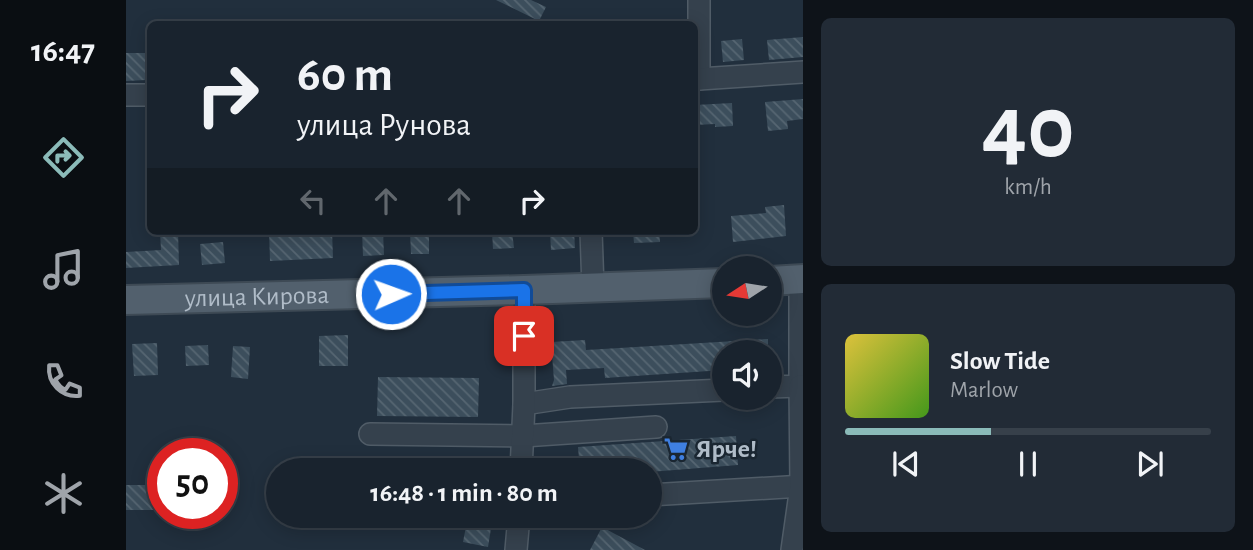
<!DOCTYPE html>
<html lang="en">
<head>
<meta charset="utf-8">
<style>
  body { margin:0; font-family:"Alegreya Sans",sans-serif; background:#222b36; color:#f1f3f6; height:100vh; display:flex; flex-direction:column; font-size:26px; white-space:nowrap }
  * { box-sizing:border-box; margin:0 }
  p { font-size:23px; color:#9fa4aa }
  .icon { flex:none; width:38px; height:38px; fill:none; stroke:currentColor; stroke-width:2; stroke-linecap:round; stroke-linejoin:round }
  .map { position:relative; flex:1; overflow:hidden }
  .panel { display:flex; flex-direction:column; gap:18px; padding:18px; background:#0e1319; width:450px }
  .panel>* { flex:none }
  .banner { position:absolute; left:21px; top:21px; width:551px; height:214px; border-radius:10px; box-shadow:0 4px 18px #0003,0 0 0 2px #37404a; background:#19232e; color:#f1f3f6; overflow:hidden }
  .needle { width:46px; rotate:258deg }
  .fabs { position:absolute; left:586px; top:256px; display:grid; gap:14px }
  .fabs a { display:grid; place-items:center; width:70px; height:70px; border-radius:50%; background:#19232e; box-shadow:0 4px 18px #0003,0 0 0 2px #37404a; font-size:35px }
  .speed { position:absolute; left:21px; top:438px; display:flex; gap:14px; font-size:35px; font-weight:700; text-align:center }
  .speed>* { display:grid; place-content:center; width:91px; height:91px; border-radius:50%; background:#19232e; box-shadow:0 4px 18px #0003,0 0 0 2px #37404a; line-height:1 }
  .speed .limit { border:10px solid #d22; background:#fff; color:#111 }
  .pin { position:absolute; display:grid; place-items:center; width:60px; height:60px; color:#fff; margin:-30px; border-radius:14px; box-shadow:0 4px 10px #0006 }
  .me { position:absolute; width:77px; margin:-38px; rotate:88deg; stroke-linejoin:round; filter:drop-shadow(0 0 5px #0008) }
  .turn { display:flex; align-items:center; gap:24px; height:147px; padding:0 35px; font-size:32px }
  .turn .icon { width:91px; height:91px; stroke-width:2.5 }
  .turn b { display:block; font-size:49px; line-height:60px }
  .lanes { display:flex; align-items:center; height:66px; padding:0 35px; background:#0003; justify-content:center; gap:35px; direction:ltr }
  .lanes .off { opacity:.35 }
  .panel .tile { flex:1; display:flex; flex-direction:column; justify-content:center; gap:10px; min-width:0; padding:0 24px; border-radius:10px; background:#222b36 }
  .panel .dial { align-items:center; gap:0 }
  .dial b { font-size:91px; line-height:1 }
  .song { display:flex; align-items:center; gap:21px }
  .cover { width:84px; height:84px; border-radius:10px; background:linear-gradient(135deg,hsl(50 70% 55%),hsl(100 70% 35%)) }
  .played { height:7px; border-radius:4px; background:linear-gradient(90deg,#8bbbb9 40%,#37404a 40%) }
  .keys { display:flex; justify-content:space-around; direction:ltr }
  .trip { position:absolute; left:140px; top:458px; width:396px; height:70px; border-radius:35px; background:#19232e; box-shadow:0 4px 18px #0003,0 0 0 2px #37404a; font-weight:600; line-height:70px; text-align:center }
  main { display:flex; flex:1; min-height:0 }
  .tab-bar { display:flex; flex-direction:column; width:126px; justify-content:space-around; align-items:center; background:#0a0e12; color:#9fa4aa }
  .tab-bar .icon { width:49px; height:49px }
  .tab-bar .on { color:#8bbbb9 }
  .tab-bar b { font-size:32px; color:#f1f3f6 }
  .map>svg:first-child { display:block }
  .building { fill:url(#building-back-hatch) }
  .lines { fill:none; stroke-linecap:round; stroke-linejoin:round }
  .minor-casing { stroke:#505c67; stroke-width:24 }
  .major-casing { stroke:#3e4a55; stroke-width:32 }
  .minor { stroke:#35414d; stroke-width:21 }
  .major { stroke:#52606d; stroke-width:28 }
  .route-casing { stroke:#114b97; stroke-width:18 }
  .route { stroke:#1a73e8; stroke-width:12 }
  .labels { text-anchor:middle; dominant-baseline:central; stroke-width:5; stroke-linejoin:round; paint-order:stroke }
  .street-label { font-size:26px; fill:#b0bcc8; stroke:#1a2631 }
  .poi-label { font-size:26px; font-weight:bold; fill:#b0bcc8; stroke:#1a2631; text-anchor:start }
</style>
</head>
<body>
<main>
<nav class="tab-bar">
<b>16:47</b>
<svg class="icon on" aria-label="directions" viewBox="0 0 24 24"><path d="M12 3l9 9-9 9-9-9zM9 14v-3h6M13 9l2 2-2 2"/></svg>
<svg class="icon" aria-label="music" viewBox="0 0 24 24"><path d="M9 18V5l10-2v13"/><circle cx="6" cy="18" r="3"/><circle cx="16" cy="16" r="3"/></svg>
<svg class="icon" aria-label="phone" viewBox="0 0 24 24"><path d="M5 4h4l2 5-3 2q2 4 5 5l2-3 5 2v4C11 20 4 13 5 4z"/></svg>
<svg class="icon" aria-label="climate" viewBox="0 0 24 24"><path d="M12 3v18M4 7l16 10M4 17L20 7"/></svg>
</nav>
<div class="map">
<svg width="678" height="550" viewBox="0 0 678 550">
  <defs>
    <pattern id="building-back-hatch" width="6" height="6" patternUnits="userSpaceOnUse" patternTransform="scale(1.75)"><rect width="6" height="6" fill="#3c4e5c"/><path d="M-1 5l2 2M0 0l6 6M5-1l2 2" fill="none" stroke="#566672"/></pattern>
  </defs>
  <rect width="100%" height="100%" fill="#212f3d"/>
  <!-- building -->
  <g class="building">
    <polygon points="370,0 405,0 420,7 413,21"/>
    <polygon points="678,37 678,57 643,60 641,40"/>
    <polygon points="616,39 618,60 597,62 595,41"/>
    <polygon points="0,53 19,53 20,80 0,81"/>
    <polygon points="678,99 678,119 661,121 662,129 642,131 639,102"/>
    <polygon points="606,103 607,126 589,127 589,124 569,125 569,105"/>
    <polygon points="658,205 660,236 607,242 605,216 640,213 639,207"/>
    <polygon points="34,231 52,231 53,265 0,268 0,252 35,250"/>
    <polygon points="143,231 206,231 207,258 144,261"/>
    <polygon points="236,231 257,231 258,255 237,256"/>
    <polygon points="284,231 303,231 303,254 285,254"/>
    <polygon points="366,231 386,231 388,248 367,249"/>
    <polygon points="424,231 448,231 449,248 425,250"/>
    <polygon points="507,231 533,231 534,242 508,243"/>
    <polygon points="97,242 99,263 76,265 74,244"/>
    <polygon points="222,335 222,366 193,366 193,336"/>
    <polygon points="642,339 642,352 598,352 598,370 479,378 478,368 440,370 441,384 426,386 428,380 425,342 459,340 460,350"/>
    <polygon points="31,343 32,375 8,376 6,344"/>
    <polygon points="82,345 83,365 60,366 59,346"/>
    <polygon points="107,346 124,347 122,379 105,377"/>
    <polygon points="252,377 353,378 352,417 251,416"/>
    <polygon points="610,436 612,465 523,472 454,471 452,447"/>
    <rect x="0" y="485" width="37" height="25"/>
    <polygon points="342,516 367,516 362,547 337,542"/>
    <polygon points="476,527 519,550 464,550"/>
  </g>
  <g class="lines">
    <!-- minor casing -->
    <g class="minor-casing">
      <g id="minor">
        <polyline points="569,79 573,79 573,0"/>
        <polyline points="573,79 678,72"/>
        <polyline points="0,95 24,95"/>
        <polyline points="465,231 467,288"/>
        <polyline points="644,387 674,386 674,280"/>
        <polyline points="398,404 444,397 598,390"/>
        <polyline points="244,434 397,436 530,427"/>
        <polyline points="395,471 398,404 398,290"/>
        <polyline points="523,495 678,486"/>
        <polyline points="390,550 393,516"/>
        <polyline points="666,550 675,486 674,386 678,386"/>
      </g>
    </g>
    <!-- major casing -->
    <g class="major-casing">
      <g id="major">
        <polyline points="644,281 678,279"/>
        <path id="s1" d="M0 300 398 290 598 283"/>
      </g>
    </g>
    <!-- minor -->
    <use href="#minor" class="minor"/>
    <!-- major -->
    <use href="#major" class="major"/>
  </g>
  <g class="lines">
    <!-- route casing -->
    <g class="route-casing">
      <polyline id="route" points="265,294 398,290 398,336"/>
    </g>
    <!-- route -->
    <use href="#route" class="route"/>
  </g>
  <!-- icons -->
  <defs>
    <g id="supermarket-bare" transform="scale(1.89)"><path d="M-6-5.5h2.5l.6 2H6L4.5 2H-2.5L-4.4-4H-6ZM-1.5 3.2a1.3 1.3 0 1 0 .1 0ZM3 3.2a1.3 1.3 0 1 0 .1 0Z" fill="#3f7fe0" stroke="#1a2631" stroke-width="2.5" paint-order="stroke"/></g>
  </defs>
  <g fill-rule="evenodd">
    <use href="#supermarket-bare" x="550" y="449"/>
  </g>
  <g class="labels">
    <!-- street labels -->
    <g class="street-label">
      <text stroke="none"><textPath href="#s1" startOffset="131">улица Кирова</textPath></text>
    </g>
    <!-- poi labels -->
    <g class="poi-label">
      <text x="570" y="449">Ярче!</text>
    </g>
  </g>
</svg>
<div class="fabs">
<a><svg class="needle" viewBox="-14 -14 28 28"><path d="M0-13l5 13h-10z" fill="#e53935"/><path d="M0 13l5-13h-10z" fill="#9fa4aa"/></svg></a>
<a><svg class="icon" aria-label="sound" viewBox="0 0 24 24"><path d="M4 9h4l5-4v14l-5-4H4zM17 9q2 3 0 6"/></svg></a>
</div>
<div class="speed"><div class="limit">50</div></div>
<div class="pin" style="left:398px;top:336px;background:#d93025"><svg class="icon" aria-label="arrive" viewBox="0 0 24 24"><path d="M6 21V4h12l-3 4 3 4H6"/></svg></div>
<svg class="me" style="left:265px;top:294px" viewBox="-20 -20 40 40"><circle r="17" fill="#1a73e8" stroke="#fff" stroke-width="3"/><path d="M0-11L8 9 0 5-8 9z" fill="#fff"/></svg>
<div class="trip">16:48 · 1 min · 80 m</div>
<div class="banner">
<div class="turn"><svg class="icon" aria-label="right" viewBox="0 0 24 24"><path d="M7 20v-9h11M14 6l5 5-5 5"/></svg><div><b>60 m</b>улица Рунова</div></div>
<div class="lanes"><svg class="icon off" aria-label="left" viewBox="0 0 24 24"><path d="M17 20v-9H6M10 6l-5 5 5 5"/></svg><svg class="icon off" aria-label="ahead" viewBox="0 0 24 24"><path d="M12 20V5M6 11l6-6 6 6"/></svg><svg class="icon off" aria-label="ahead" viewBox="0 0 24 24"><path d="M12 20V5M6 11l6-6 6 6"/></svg><svg class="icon" aria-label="right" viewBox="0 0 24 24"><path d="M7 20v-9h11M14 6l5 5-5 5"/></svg></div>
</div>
</div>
<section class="panel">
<div class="tile dial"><b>40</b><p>km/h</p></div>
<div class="tile">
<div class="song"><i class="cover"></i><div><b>Slow Tide</b><p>Marlow</p></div></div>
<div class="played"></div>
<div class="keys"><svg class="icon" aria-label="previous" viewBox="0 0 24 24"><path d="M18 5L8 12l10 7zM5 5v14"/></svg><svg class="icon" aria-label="pause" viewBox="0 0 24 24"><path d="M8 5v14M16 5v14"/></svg><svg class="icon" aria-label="next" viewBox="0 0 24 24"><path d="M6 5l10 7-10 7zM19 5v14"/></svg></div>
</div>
</section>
</main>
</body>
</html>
